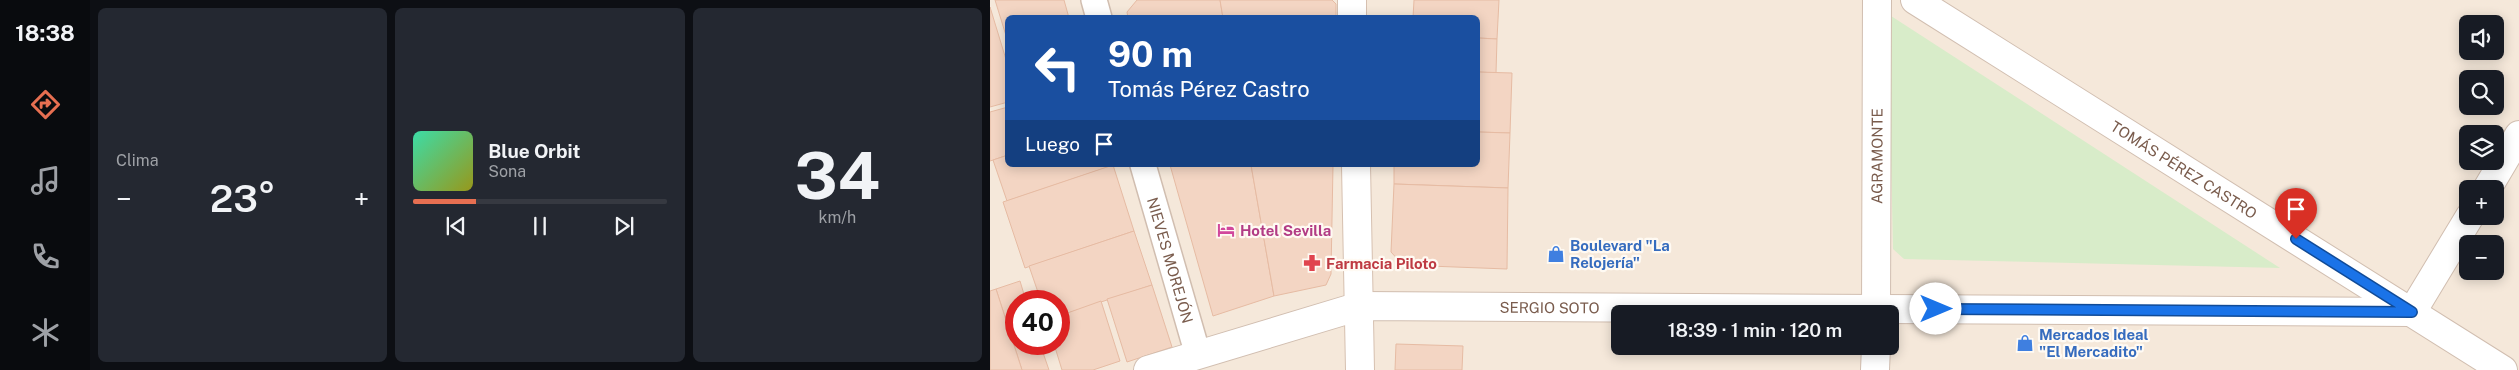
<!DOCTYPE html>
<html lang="es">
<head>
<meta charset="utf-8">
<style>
  body { margin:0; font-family:"Public Sans",sans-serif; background:#242831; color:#f1f3f6; height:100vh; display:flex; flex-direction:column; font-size:19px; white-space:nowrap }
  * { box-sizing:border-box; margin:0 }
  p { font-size:16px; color:#9ea1a6 }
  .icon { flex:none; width:28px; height:28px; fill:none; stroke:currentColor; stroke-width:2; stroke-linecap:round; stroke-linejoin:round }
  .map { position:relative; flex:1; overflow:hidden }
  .panel { display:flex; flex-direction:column; gap:8px; padding:8px; background:#0d0f14; width:900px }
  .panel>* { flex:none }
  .guide { position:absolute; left:15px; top:15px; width:475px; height:152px; border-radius:8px; box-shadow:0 2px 12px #0003; background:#1a4fa0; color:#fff; overflow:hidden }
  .fabs { position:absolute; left:1469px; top:15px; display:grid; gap:10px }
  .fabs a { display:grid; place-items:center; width:45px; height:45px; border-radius:8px; background:#171b24; box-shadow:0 2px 12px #0003; font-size:25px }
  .speed { position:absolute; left:15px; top:290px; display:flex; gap:10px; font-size:25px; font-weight:700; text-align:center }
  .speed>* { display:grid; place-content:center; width:65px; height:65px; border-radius:50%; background:#171b24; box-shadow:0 2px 12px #0003; line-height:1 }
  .speed .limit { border:8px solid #d22; background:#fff; color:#111 }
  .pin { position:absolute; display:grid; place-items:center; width:42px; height:42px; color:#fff; margin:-51px -21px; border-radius:50% 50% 50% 0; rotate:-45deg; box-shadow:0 0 5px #0007 }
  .pin .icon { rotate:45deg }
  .me { position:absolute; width:55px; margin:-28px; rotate:90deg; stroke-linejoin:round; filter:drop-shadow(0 0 4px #0008) }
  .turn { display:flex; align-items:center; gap:18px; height:105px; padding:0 20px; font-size:22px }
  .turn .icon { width:65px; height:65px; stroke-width:2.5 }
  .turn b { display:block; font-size:35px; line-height:42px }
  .then { display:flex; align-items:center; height:48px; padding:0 20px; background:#0003; gap:10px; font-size:19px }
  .big { font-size:38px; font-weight:600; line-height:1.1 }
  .panel .card { flex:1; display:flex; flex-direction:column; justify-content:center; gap:8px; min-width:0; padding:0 18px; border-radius:8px; background:#242831 }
  .panel .dial { align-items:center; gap:0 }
  .dial b { font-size:65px; line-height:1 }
  .song { display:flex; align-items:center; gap:15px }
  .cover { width:60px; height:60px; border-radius:8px; background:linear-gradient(135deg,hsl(160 70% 55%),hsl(60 70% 35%)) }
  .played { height:5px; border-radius:2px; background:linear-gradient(90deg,#e76f51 25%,#363941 25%) }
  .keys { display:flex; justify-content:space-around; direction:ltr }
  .heat { display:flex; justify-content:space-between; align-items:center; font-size:28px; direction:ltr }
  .panel .tiles { flex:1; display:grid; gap:8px; grid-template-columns:repeat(3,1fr) }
  .trip { position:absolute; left:621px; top:305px; width:288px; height:50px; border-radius:8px; background:#171b24; box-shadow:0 2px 12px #0003; font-weight:600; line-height:50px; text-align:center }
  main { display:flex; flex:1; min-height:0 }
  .tabs { display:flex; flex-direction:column; width:90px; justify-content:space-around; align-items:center; background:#090b0e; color:#9ea1a6 }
  .tabs .icon { width:35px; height:35px }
  .tabs .on { color:#e76f51 }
  .tabs b { font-size:22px; color:#f1f3f6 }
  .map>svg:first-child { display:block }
  .residential { fill:#f5e8da; fill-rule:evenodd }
  .green { fill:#d8ecc9 }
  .building { fill:#f3d5c3; stroke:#e6bba3 }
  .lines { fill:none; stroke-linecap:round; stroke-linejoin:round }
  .pedestrian-casing { stroke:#d1beb0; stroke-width:28 }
  .minor-casing { stroke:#d1beb0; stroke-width:30 }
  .tertiary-casing { stroke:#d1beb0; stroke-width:30 }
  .secondary-casing { stroke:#d6c0b0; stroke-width:30 }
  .pedestrian { stroke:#fff; stroke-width:25 }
  .minor { stroke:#fff; stroke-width:28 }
  .tertiary { stroke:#fff; stroke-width:28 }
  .secondary { stroke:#fff; stroke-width:28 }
  .route-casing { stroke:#114b97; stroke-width:12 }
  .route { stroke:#1a73e8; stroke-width:9 }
  .labels { text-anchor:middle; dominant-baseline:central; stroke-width:4.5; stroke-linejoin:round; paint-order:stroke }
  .street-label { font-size:15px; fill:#7a5c4d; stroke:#fffaf3 }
  .hotel-label { font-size:15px; font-weight:bold; fill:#b23c85; stroke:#fffaf3; text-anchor:start }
  .shop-label { font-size:15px; font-weight:bold; fill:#366cbe; stroke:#fffaf3; text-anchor:start }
  .health-label { font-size:15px; font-weight:bold; fill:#be3a42; stroke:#fffaf3; text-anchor:start }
</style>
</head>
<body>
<main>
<nav class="tabs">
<b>18:38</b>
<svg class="icon on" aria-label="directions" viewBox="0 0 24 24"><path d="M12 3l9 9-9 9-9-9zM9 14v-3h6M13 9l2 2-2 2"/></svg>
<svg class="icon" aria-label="music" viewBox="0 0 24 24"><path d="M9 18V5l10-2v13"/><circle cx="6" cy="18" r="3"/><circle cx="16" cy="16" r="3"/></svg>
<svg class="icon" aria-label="phone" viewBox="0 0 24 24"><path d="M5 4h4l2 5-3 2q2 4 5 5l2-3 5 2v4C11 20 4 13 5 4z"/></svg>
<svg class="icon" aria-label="climate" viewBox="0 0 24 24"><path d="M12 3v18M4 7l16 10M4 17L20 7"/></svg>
</nav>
<section class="panel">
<div class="tiles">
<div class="card"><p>Clima</p>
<div class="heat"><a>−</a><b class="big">23°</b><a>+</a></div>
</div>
<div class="card">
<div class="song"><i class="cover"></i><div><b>Blue Orbit</b><p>Sona</p></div></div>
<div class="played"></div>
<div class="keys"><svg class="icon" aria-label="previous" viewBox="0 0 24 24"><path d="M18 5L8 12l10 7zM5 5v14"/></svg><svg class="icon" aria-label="pause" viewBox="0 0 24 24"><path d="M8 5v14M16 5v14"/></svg><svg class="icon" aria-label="next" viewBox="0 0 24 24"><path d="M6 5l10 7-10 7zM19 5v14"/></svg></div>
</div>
<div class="card dial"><b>34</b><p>km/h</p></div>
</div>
</section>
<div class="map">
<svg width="1529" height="370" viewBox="0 0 1529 370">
  <rect width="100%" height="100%" fill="#fdf6ec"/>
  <!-- residential -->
  <path class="residential" d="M0 0H1529V370H0ZM18 18H488V165H18ZM1478 24H1505V51H1478ZM1478 79H1505V106H1478ZM1478 134H1505V161H1478ZM1478 189H1505V216H1478ZM1478 244H1505V271H1478ZM26 301H69V344H26ZM630 314H900V346H630Z"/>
  <!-- green -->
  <polygon class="green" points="898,14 1290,268 914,259 903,249"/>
  <!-- building -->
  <g class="building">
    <polygon points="5,0 74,0 79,18 18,18 18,42"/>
    <polygon points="147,0 230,0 233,18 138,18 137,12"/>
    <polygon points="230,0 342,0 346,4 346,18 233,18"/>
    <polygon points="424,0 509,0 507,39 488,38 488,18 423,18"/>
    <polygon points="0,7 18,66 18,102 0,107"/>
    <polygon points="488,38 507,39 506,73 488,72"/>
    <polygon points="488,72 522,73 520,133 488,132"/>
    <polygon points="18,107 18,155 0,161 0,112"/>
    <polygon points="488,132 520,133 518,188 404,184 404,165 488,165"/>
    <polygon points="18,155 18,165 124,165 17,201 3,160"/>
    <polygon points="123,165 144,231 35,268 13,202"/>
    <polygon points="180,165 261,165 284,296 223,316"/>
    <polygon points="261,165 343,165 341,274 336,285 284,296"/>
    <polygon points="404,184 518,188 517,269 413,265 401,252"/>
    <polygon points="144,231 162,285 69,316 69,301 51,301 39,266"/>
    <polygon points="30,281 36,301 26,301 26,344 50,344 59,370 32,370 6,289"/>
    <polygon points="162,285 182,347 137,362 117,299"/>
    <polygon points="6,289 32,370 0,370 0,291"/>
    <polygon points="111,301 130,361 103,370 72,370 64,344 69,344 69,316"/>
    <polygon points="406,344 473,346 472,370 405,370"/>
  </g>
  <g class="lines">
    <!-- pedestrian casing -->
    <g class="pedestrian-casing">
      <g id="pedestrian">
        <polyline points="104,0 109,18"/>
        <path id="s1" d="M153 165 208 355"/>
      </g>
    </g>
    <!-- minor casing -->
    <g class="minor-casing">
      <g id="minor">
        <path id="s2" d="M925 0 1513 370"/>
        <path id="s3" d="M886 314 887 0"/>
        <polyline points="885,370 886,346"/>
      </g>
    </g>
    <!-- tertiary casing -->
    <g class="tertiary-casing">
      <g id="tertiary">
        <polyline points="1497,189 1529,135"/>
        <path id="s4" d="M158 370 370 306 1422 312 1480 216"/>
      </g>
    </g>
    <!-- secondary casing -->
    <g class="secondary-casing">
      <g id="secondary">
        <polyline points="362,0 362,18"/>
        <polyline points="366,165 370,370"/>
      </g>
    </g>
    <!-- pedestrian -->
    <use href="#pedestrian" class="pedestrian"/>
    <!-- minor -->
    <use href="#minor" class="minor"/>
    <!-- tertiary -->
    <use href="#tertiary" class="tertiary"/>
    <!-- secondary -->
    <use href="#secondary" class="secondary"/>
  </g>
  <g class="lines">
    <!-- route casing -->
    <g class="route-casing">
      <polyline id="route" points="946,309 1422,312 1306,239"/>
    </g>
    <!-- route -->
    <use href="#route" class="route"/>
  </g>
  <!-- icons -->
  <defs>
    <g id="hotel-bare" transform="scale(1.35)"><path d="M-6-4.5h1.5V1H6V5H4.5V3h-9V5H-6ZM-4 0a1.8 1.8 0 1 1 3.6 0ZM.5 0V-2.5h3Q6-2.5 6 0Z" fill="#d1479c" stroke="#fffaf3" stroke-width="2.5" paint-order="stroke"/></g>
    <g id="shop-bare" transform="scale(1.35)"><path d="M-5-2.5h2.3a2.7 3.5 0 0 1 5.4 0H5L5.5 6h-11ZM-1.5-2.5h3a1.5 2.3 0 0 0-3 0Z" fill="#3f7fe0" stroke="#fffaf3" stroke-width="2.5" paint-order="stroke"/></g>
    <g id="pharmacy-bare" transform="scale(1.35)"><path d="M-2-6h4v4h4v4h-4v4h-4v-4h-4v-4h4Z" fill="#e0444e" stroke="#fffaf3" stroke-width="2.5" paint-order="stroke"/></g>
  </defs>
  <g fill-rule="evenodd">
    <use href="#hotel-bare" x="236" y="230"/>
    <use href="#shop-bare" x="566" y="254"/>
    <use href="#pharmacy-bare" x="322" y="263"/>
    <use href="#shop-bare" x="1035" y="343"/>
  </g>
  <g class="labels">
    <!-- street labels -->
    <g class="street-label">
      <text stroke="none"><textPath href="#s3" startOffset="158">AGRAMONTE</textPath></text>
      <text stroke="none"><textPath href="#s2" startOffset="318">TOMÁS PÉREZ CASTRO</textPath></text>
      <text stroke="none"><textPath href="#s1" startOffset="99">NIEVES MOREJÓN</textPath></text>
      <text stroke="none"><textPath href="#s4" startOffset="411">SERGIO SOTO</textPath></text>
    </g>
    <!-- hotel labels -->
    <g class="hotel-label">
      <text x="250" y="230">Hotel Sevilla</text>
    </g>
    <!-- shop labels -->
    <g class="shop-label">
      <text x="580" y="245">Boulevard "La<tspan x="580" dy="17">Relojería"</tspan></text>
      <text x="1049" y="334">Mercados Ideal<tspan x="1049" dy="17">"El Mercadito"</tspan></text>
    </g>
    <!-- health labels -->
    <g class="health-label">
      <text x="336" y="263">Farmacia Piloto</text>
    </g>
  </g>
</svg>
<div class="fabs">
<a><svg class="icon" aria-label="sound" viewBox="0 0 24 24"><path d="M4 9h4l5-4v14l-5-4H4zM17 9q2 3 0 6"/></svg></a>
<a><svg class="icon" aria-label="search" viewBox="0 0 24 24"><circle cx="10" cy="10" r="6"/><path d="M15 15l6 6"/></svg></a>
<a><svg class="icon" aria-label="layers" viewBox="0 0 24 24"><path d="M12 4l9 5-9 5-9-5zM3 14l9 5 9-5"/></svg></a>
<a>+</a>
<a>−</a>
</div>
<div class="speed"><div class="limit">40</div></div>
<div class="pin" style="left:1306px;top:239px;background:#d93025"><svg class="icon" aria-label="arrive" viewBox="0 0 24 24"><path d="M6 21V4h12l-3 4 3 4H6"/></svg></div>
<svg class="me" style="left:946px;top:309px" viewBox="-20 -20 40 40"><circle r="19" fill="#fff"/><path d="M0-13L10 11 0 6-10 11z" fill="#1a73e8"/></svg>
<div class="trip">18:39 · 1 min · 120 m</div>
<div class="guide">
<div class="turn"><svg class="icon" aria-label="left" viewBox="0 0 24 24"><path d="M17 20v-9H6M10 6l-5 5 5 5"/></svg><div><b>90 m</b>Tomás Pérez Castro</div></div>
<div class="then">Luego<svg class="icon" aria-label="arrive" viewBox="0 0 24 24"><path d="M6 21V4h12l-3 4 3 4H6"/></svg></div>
</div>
</div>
</main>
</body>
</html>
